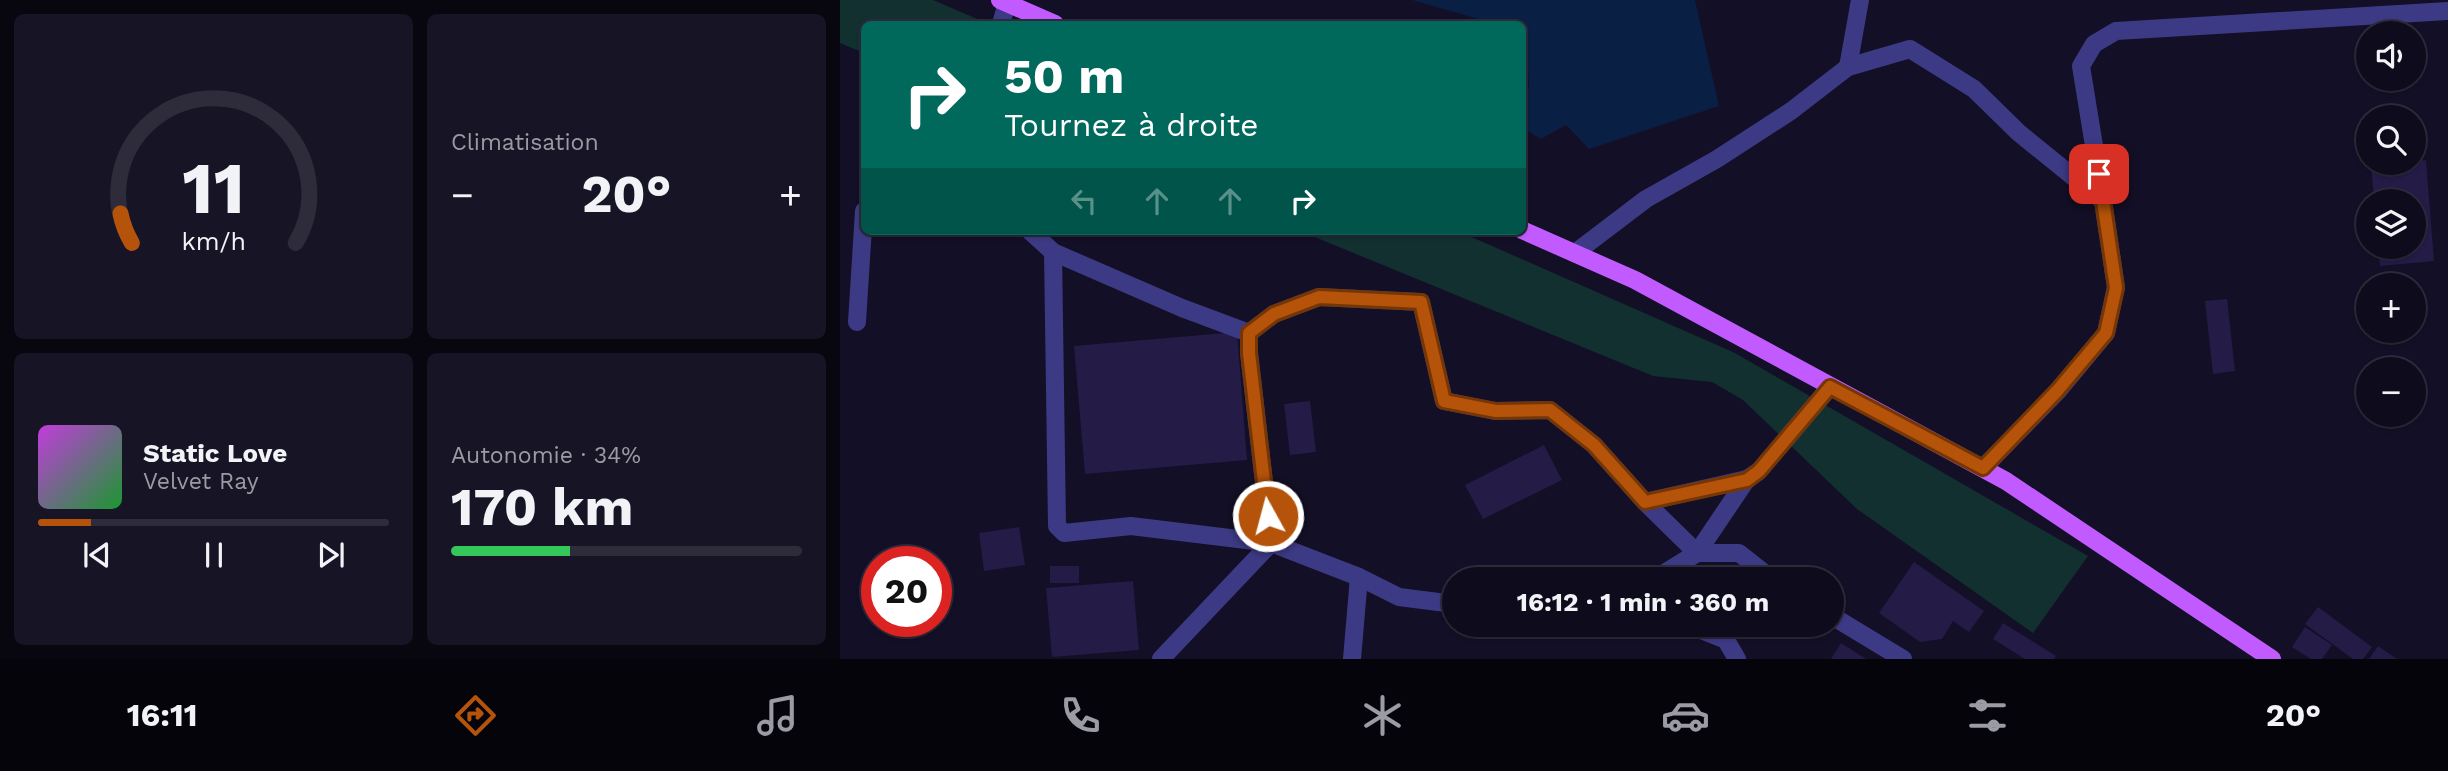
<!DOCTYPE html>
<html lang="fr">
<head>
<meta charset="utf-8">
<style>
  body { margin:0; font-family:"Work Sans",sans-serif; background:#171425; color:#f1f3f6; height:100vh; display:flex; flex-direction:column; font-size:26px; white-space:nowrap }
  * { box-sizing:border-box; margin:0 }
  p { font-size:23px; color:#9b9ba3 }
  .icon { flex:none; width:38px; height:38px; fill:none; stroke:currentColor; stroke-width:2; stroke-linecap:round; stroke-linejoin:round }
  .map { position:relative; flex:1; overflow:hidden }
  .drawer { display:flex; flex-direction:column; gap:14px; padding:14px; background:#08060f; width:840px }
  .drawer>* { flex:none }
  .hud { position:absolute; left:21px; top:21px; width:665px; height:214px; border-radius:10px; box-shadow:0 2px 5px #0004,0 0 0 2px #2e2b3b; background:#00695c; color:#fff; overflow:hidden }
  .tools { position:absolute; left:1516px; top:21px; display:grid; gap:14px }
  .tools a { display:grid; place-items:center; width:70px; height:70px; border-radius:50%; background:#0e0b1c; box-shadow:0 2px 5px #0004,0 0 0 2px #2e2b3b; font-size:35px }
  .speed { position:absolute; left:21px; top:546px; display:flex; gap:14px; font-size:35px; font-weight:700; text-align:center }
  .speed>* { display:grid; place-content:center; width:91px; height:91px; border-radius:50%; background:#0e0b1c; box-shadow:0 2px 5px #0004,0 0 0 2px #2e2b3b; line-height:1 }
  .speed .limit { border:10px solid #d22; background:#fff; color:#111 }
  .pin { position:absolute; display:grid; place-items:center; width:60px; height:60px; color:#fff; margin:-30px; border-radius:14px; box-shadow:0 4px 10px #0006 }
  .me { position:absolute; width:77px; margin:-38px; rotate:353deg; stroke-linejoin:round; filter:drop-shadow(0 0 5px #0008) }
  .turn { display:flex; align-items:center; gap:24px; height:147px; padding:0 28px; font-size:32px }
  .turn .icon { width:91px; height:91px; stroke-width:2.5 }
  .turn b { display:block; font-size:49px; line-height:60px }
  .lanes { display:flex; align-items:center; height:66px; padding:0 28px; background:#0003; justify-content:center; gap:35px; direction:ltr }
  .lanes .off { opacity:.35 }
  .big { font-size:52px; font-weight:700; line-height:1.1 }
  .drawer .tile { flex:1; display:flex; flex-direction:column; justify-content:center; gap:10px; min-width:0; padding:0 24px; border-radius:10px; background:#171425 }
  .drawer .dial { align-items:center; gap:0 }
  .dial svg { height:182px; overflow:visible; fill:none; stroke:#2e2b3b; stroke-width:7; stroke-linecap:round; text-anchor:middle }
  .dial text { fill:#f1f3f6; stroke:none }
  .song { display:flex; align-items:center; gap:21px }
  .cover { width:84px; height:84px; border-radius:10px; background:linear-gradient(135deg,hsl(290 70% 55%),hsl(130 70% 35%)) }
  .played { height:7px; border-radius:4px; background:linear-gradient(90deg,#b45309 15%,#2e2b3b 15%) }
  .keys { display:flex; justify-content:space-around; direction:ltr }
  .heat { display:flex; justify-content:space-between; align-items:center; font-size:38px; direction:ltr }
  .charge { height:10px; border-radius:5px; background:linear-gradient(90deg,#34c759 34%,#2e2b3b 0) }
  .drawer .tiles { flex:1; display:grid; gap:14px; grid-template-columns:repeat(2,1fr) }
  .trip { position:absolute; left:602px; top:567px; width:402px; height:70px; border-radius:35px; background:#0e0b1c; box-shadow:0 2px 5px #0004,0 0 0 2px #2e2b3b; font-weight:700; line-height:70px; text-align:center }
  .tab-bar { display:flex; height:112px; justify-content:space-around; align-items:center; background:#06040b; color:#9b9ba3 }
  .tab-bar .icon { width:49px; height:49px }
  .tab-bar .active { color:#b45309 }
  .tab-bar b { font-size:32px; color:#f1f3f6 }
  main { display:flex; flex:1; min-height:0 }
  .map>svg:first-child { display:block }
  .green { fill:#12302f }
  .water { fill:#0a1f44 }
  .building { fill:#241b47 }
  .lines { fill:none; stroke-linecap:round; stroke-linejoin:round }
  .minor { stroke:#3d3a85; stroke-width:18 }
  .major { stroke:#c25bff; stroke-width:18 }
  .route-casing { stroke:#753606; stroke-width:18 }
  .route { stroke:#b45309; stroke-width:12 }
</style>
</head>
<body>
<main>
<section class="drawer">
<div class="tiles">
<div class="tile dial"><svg viewBox="0 0 100 80">
<path d="M14 69A42 42 0 1 1 86 69"/>
<path d="M14 69A42 42 0 0 1 9 56" stroke="#b45309"/>
<text x="50" y="56" font-size="32" font-weight="700">11</text>
<text x="50" y="72" font-size="11">km/h</text>
</svg></div>
<div class="tile"><p>Climatisation</p>
<div class="heat"><a>−</a><b class="big">20°</b><a>+</a></div>
</div>
<div class="tile">
<div class="song"><i class="cover"></i><div><b>Static Love</b><p>Velvet Ray</p></div></div>
<div class="played"></div>
<div class="keys"><svg class="icon" aria-label="previous" viewBox="0 0 24 24"><path d="M18 5L8 12l10 7zM5 5v14"/></svg><svg class="icon" aria-label="pause" viewBox="0 0 24 24"><path d="M8 5v14M16 5v14"/></svg><svg class="icon" aria-label="next" viewBox="0 0 24 24"><path d="M6 5l10 7-10 7zM19 5v14"/></svg></div>
</div>
<div class="tile"><p>Autonomie · 34%</p><b class="big">170 km</b><div class="charge"></div></div>
</div>
</section>
<div class="map">
<svg width="1608" height="659" viewBox="0 0 1608 659">
  <rect width="100%" height="100%" fill="#130f26"/>
  <!-- green -->
  <g class="green">
    <polygon points="0,0 93,0 149,24 24,24 24,53 0,43"/>
    <polygon points="460,231 618,231 895,353 1248,556 1193,633 1017,509 903,400 872,382 813,376"/>
  </g>
  <!-- water -->
  <polygon class="water" points="572,0 855,0 879,106 749,149 726,125 701,139 683,128 683,91 689,88 688,67 683,65 682,24 656,24"/>
  <!-- building -->
  <g class="building">
    <polygon points="1586,160 1594,261 1540,266 1538,247 1573,247 1573,201 1534,201 1531,165"/>
    <polygon points="1387,299 1395,371 1373,374 1365,301"/>
    <polygon points="397,332 407,460 245,474 234,346"/>
    <polygon points="470,401 476,452 450,455 444,404"/>
    <polygon points="704,445 722,480 643,519 625,485"/>
    <polygon points="179,527 185,565 144,571 139,533"/>
    <polygon points="1074,562 1144,611 1129,632 1113,621 1102,639 1080,642 1039,613"/>
    <rect x="210" y="566" width="29" height="17"/>
    <polygon points="293,581 299,650 212,657 206,588"/>
    <polygon points="1478,607 1532,647 1523,659 1513,659 1465,624"/>
    <polygon points="1163,623 1216,656 1214,659 1185,659 1153,639"/>
    <polygon points="1465,627 1492,645 1482,659 1471,659 1452,647"/>
    <polygon points="1001,643 1026,659 991,659"/>
    <polygon points="1538,646 1557,659 1529,659"/>
  </g>
  <g class="lines">
    <!-- minor -->
    <g class="minor">
      <polyline points="161,24 167,3"/>
      <polyline points="1008,67 1020,0"/>
      <polyline points="1263,201 1241,66 1254,44 1276,31 1608,11"/>
      <polyline points="190,231 213,252 342,308 409,333"/>
      <polyline points="213,252 217,526 224,533 291,526 431,543 519,577 559,597 614,604"/>
      <polyline points="735,253 806,199 877,159 951,111 1008,67 1070,49 1134,89 1179,133 1263,201 1276,287 1266,333 1218,391 1143,468"/>
      <polyline points="17,322 24,211"/>
      <polyline points="409,333 434,314 479,297 581,302 604,401 655,411 710,410 754,445 805,502 857,553 899,553 932,579"/>
      <polyline points="409,333 409,353 431,543"/>
      <polyline points="805,502 907,479"/>
      <polyline points="802,579 823,574 857,553 907,479 919,471 990,387"/>
      <polyline points="992,616 1063,659"/>
      <polyline points="848,625 886,640 897,659"/>
      <polyline points="321,659 431,543"/>
      <polyline points="512,659 519,577"/>
    </g>
    <!-- major -->
    <g class="major">
      <polyline points="160,0 215,24"/>
      <polyline points="682,230 795,280 1166,481 1432,659"/>
    </g>
  </g>
  <g class="lines">
    <!-- route casing -->
    <g class="route-casing">
      <polyline id="route" points="428,516 409,353 409,333 434,314 479,297 581,302 604,401 656,411 710,410 754,445 805,502 907,480 919,471 990,387 1143,468 1217,391 1266,333 1276,288 1259,174"/>
    </g>
    <!-- route -->
    <use href="#route" class="route"/>
  </g>
</svg>
<div class="tools">
<a><svg class="icon" aria-label="sound" viewBox="0 0 24 24"><path d="M4 9h4l5-4v14l-5-4H4zM17 9q2 3 0 6"/></svg></a>
<a><svg class="icon" aria-label="search" viewBox="0 0 24 24"><circle cx="10" cy="10" r="6"/><path d="M15 15l6 6"/></svg></a>
<a><svg class="icon" aria-label="layers" viewBox="0 0 24 24"><path d="M12 4l9 5-9 5-9-5zM3 14l9 5 9-5"/></svg></a>
<a>+</a>
<a>−</a>
</div>
<div class="speed"><div class="limit">20</div></div>
<div class="pin" style="left:1259px;top:174px;background:#d93025"><svg class="icon" aria-label="arrive" viewBox="0 0 24 24"><path d="M6 21V4h12l-3 4 3 4H6"/></svg></div>
<svg class="me" style="left:428px;top:516px" viewBox="-20 -20 40 40"><circle r="17" fill="#b45309" stroke="#fff" stroke-width="3"/><path d="M0-11L8 9 0 5-8 9z" fill="#fff"/></svg>
<div class="trip">16:12 · 1 min · 360 m</div>
<div class="hud">
<div class="turn"><svg class="icon" aria-label="right" viewBox="0 0 24 24"><path d="M7 20v-9h11M14 6l5 5-5 5"/></svg><div><b>50 m</b>Tournez à droite</div></div>
<div class="lanes"><svg class="icon off" aria-label="left" viewBox="0 0 24 24"><path d="M17 20v-9H6M10 6l-5 5 5 5"/></svg><svg class="icon off" aria-label="ahead" viewBox="0 0 24 24"><path d="M12 20V5M6 11l6-6 6 6"/></svg><svg class="icon off" aria-label="ahead" viewBox="0 0 24 24"><path d="M12 20V5M6 11l6-6 6 6"/></svg><svg class="icon" aria-label="right" viewBox="0 0 24 24"><path d="M7 20v-9h11M14 6l5 5-5 5"/></svg></div>
</div>
</div>
</main>
<nav class="tab-bar">
<b>16:11</b>
<svg class="icon active" aria-label="directions" viewBox="0 0 24 24"><path d="M12 3l9 9-9 9-9-9zM9 14v-3h6M13 9l2 2-2 2"/></svg>
<svg class="icon" aria-label="music" viewBox="0 0 24 24"><path d="M9 18V5l10-2v13"/><circle cx="6" cy="18" r="3"/><circle cx="16" cy="16" r="3"/></svg>
<svg class="icon" aria-label="phone" viewBox="0 0 24 24"><path d="M5 4h4l2 5-3 2q2 4 5 5l2-3 5 2v4C11 20 4 13 5 4z"/></svg>
<svg class="icon" aria-label="climate" viewBox="0 0 24 24"><path d="M12 3v18M4 7l16 10M4 17L20 7"/></svg>
<svg class="icon" aria-label="car" viewBox="0 0 24 24"><path d="M5 17H2v-5l4-1 3-4h7l3 4 3 1v5h-3M9 17h6M6 11h13"/><circle cx="7" cy="17" r="2"/><circle cx="17" cy="17" r="2"/></svg>
<svg class="icon" aria-label="filters" viewBox="0 0 24 24"><path d="M4 7h16M4 17h16"/><circle cx="9" cy="7" r="2"/><circle cx="15" cy="17" r="2"/></svg>
<b>20°</b>
</nav>
</body>
</html>
